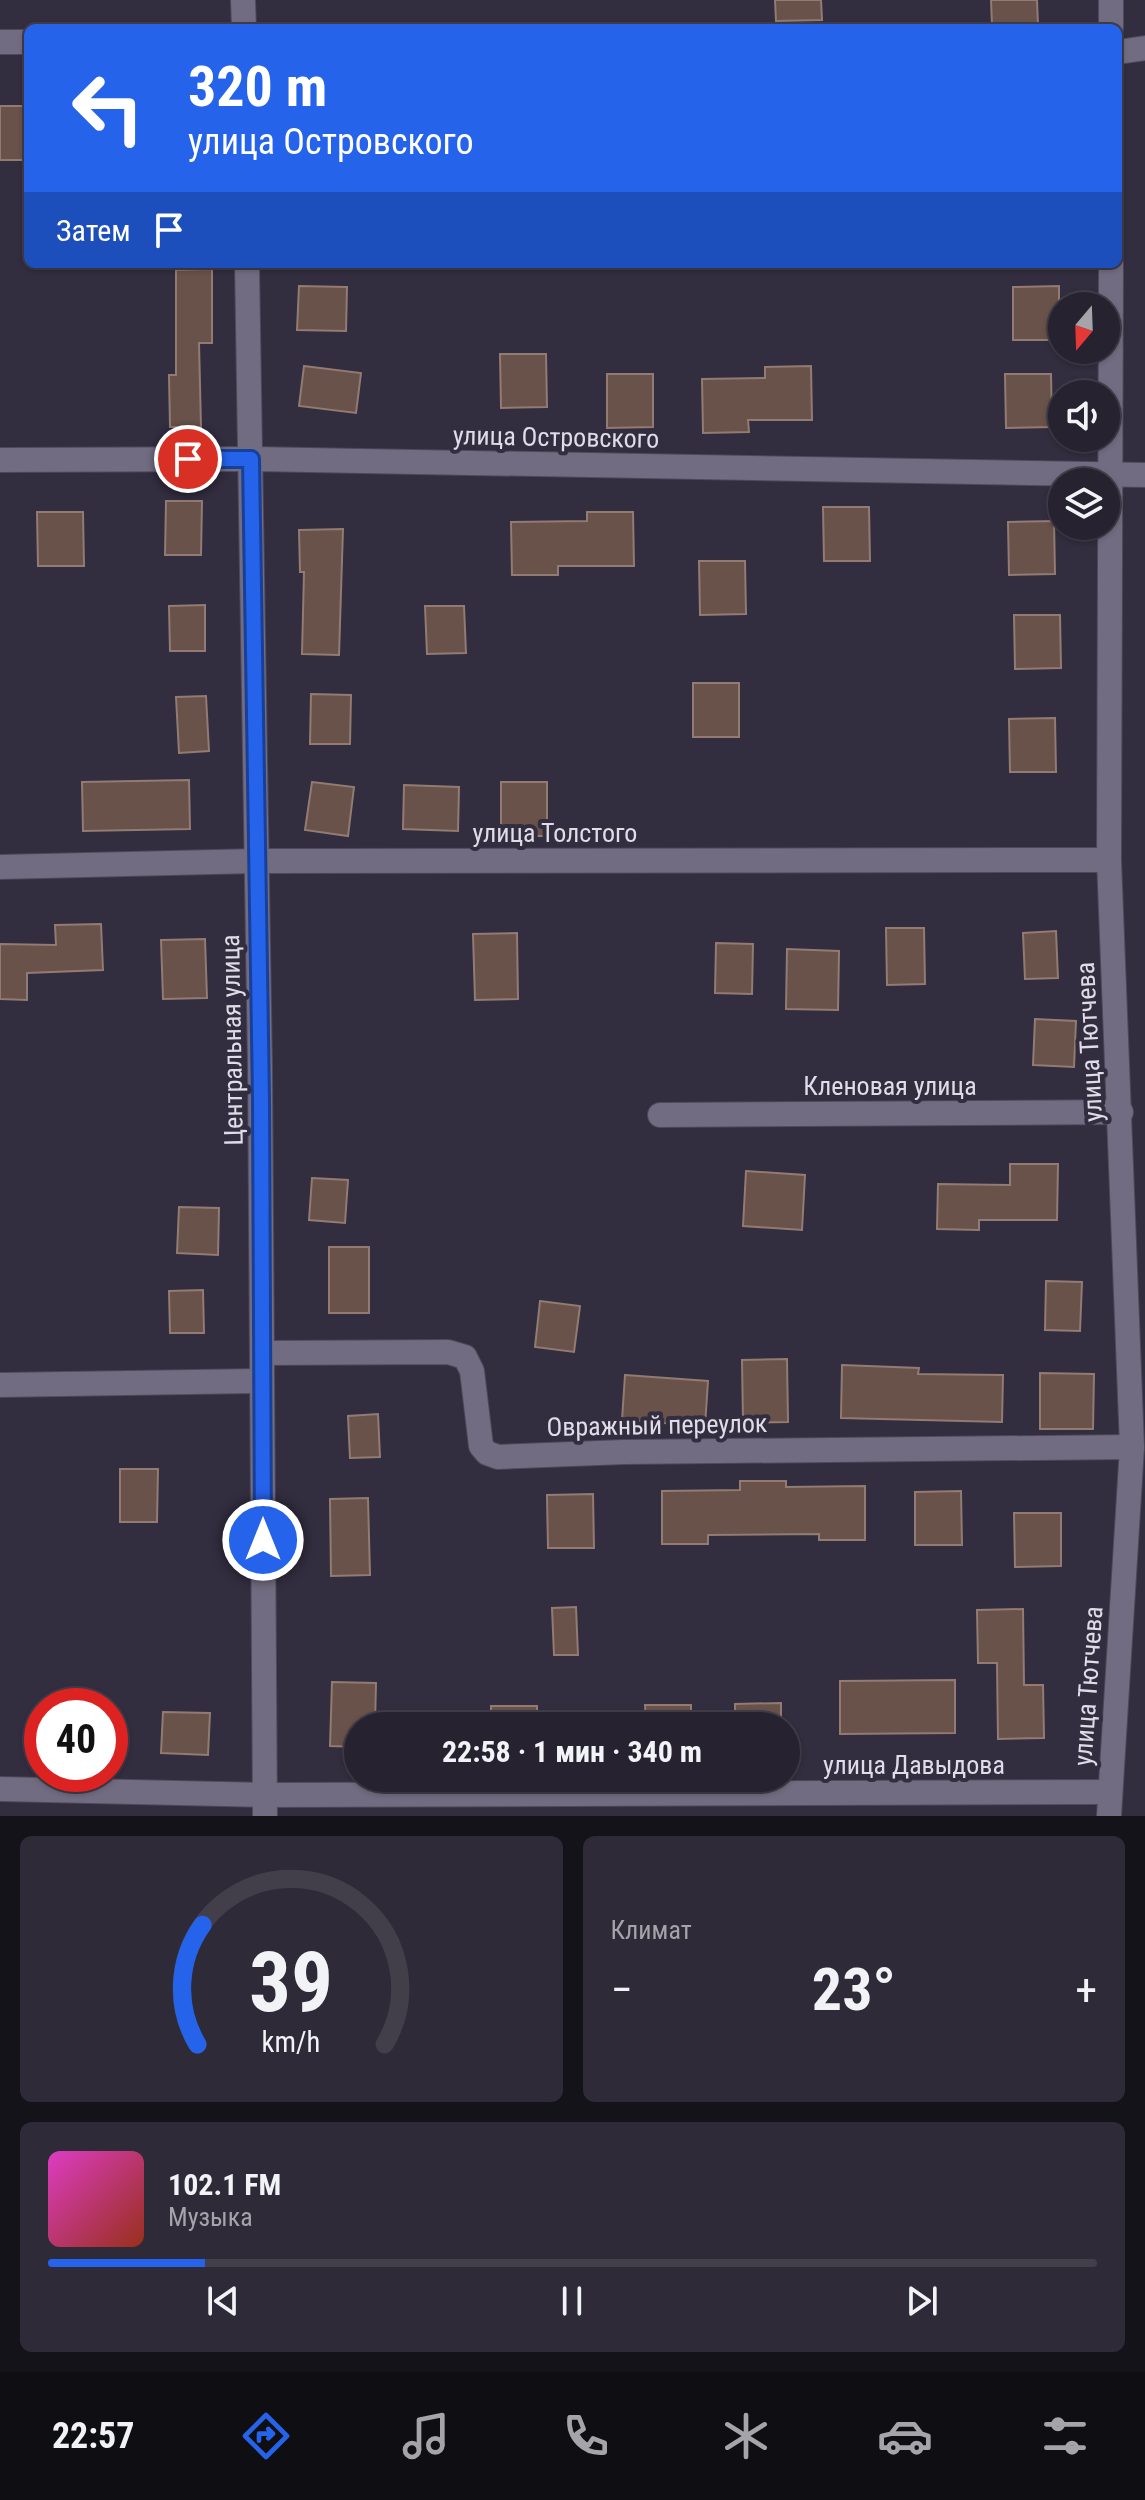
<!DOCTYPE html>
<html lang="ru">
<head>
<meta charset="utf-8">
<style>
  body { margin:0; font-family:"Roboto Condensed",sans-serif; background:#2e2a37; color:#f1f3f6; height:100vh; display:flex; flex-direction:column; font-size:30px; white-space:nowrap }
  * { box-sizing:border-box; margin:0 }
  p { font-size:26px; color:#a4a4aa }
  .icon { flex:none; width:44px; height:44px; fill:none; stroke:currentColor; stroke-width:2; stroke-linecap:round; stroke-linejoin:round }
  .map { position:relative; height:1816px; overflow:hidden }
  .drawer { display:flex; flex-direction:column; gap:20px; padding:20px; background:#15131a; flex:1 }
  .drawer>* { flex:none }
  .top-card { position:absolute; left:24px; top:24px; width:1098px; height:244px; border-radius:12px; box-shadow:0 2px 6px #0004,0 0 0 2px #423f4b; background:#2563eb; color:#fff; overflow:hidden }
  .needle { width:52px; rotate:199deg }
  .fabs { position:absolute; left:1048px; top:292px; display:grid; gap:16px }
  .fabs a { display:grid; place-items:center; width:72px; height:72px; border-radius:50%; background:#26222f; box-shadow:0 2px 6px #0004,0 0 0 2px #423f4b; font-size:40px }
  .speed { position:absolute; left:24px; top:1688px; display:flex; gap:16px; font-size:40px; font-weight:700; text-align:center }
  .speed>* { display:grid; place-content:center; width:104px; height:104px; border-radius:50%; background:#26222f; box-shadow:0 2px 6px #0004,0 0 0 2px #423f4b; line-height:1 }
  .speed .limit { border:12px solid #d22; background:#fff; color:#111 }
  .pin { position:absolute; display:grid; place-items:center; width:68px; height:68px; color:#fff; margin:-34px; border:4px solid #fff; border-radius:50%; box-shadow:0 2px 8px #0007 }
  .me { position:absolute; width:88px; margin:-44px; rotate:0deg; stroke-linejoin:round; filter:drop-shadow(0 0 6px #0008) }
  .turn { display:flex; align-items:center; gap:28px; height:168px; padding:0 32px; font-size:36px }
  .turn .icon { width:104px; height:104px; stroke-width:2.5 }
  .turn b { display:block; font-size:56px; line-height:68px }
  .then { display:flex; align-items:center; height:76px; padding:0 32px; background:#0003; gap:16px; font-size:30px }
  .big { font-size:60px; font-weight:700; line-height:1.1 }
  .drawer .card { flex:1; display:flex; flex-direction:column; justify-content:center; gap:12px; min-width:0; padding:0 28px; border-radius:12px; background:#2e2a37 }
  .drawer .dial { align-items:center; gap:0 }
  .dial svg { height:208px; overflow:visible; fill:none; stroke:#423f4b; stroke-width:7; stroke-linecap:round; text-anchor:middle }
  .dial text { fill:#f1f3f6; stroke:none }
  .song { display:flex; align-items:center; gap:24px }
  .cover { width:96px; height:96px; border-radius:12px; background:linear-gradient(135deg,hsl(310 70% 55%),hsl(10 70% 35%)) }
  .played { height:8px; border-radius:4px; background:linear-gradient(90deg,#2563eb 15%,#423f4b 15%) }
  .keys { display:flex; justify-content:space-around; direction:ltr }
  .heat { display:flex; justify-content:space-between; align-items:center; font-size:44px; direction:ltr }
  .drawer .tiles { flex:1; display:grid; gap:20px; grid-template-columns:1fr 1fr }
  .card:last-child { grid-column:span 2 }
  .trip { position:absolute; left:344px; top:1712px; width:456px; height:80px; border-radius:40px; background:#26222f; box-shadow:0 2px 6px #0004,0 0 0 2px #423f4b; font-weight:700; line-height:80px; text-align:center }
  .tab-bar { display:flex; height:128px; justify-content:space-around; align-items:center; background:#0f0e13; color:#a4a4aa }
  .tab-bar .icon { width:56px; height:56px }
  .tab-bar .active { color:#2563eb }
  .tab-bar b { font-size:36px; color:#f1f3f6 }
  .map>svg:first-child { display:block }
  .building { fill:#68524a; stroke:#927b72; stroke-width:2 }
  .lines { fill:none; stroke-linecap:round; stroke-linejoin:round }
  .minor-casing { stroke:#4d4958; stroke-width:26 }
  .minor { stroke:#716c81; stroke-width:24 }
  .route-casing { stroke:#184099; stroke-width:20 }
  .route { stroke:#2563eb; stroke-width:14 }
  .labels { text-anchor:middle; dominant-baseline:central; stroke-width:8; stroke-linejoin:round; paint-order:stroke }
  .street-label { font-size:26px; fill:#e0dde9; stroke:#322d3f }
</style>
</head>
<body>
<div class="map">
<svg width="1145" height="1816" viewBox="0 0 1145 1816">
  <rect width="100%" height="100%" fill="#322d3f"/>
  <!-- building -->
  <g class="building">
    <polygon points="775,0 821,0 822,20 776,21"/>
    <polygon points="991,0 1037,0 1038,25 992,25"/>
    <rect x="0" y="106" width="28" height="54"/>
    <polygon points="212,269 212,343 199,343 201,427 170,427 169,375 176,375 176,270"/>
    <polygon points="299,286 347,287 346,331 297,330"/>
    <polygon points="1059,286 1059,340 1013,340 1013,287"/>
    <polygon points="500,354 546,354 547,407 501,408"/>
    <polygon points="304,366 361,373 356,413 299,406"/>
    <polygon points="811,366 812,420 748,420 749,432 703,433 702,379 765,378 765,367"/>
    <polygon points="607,374 653,374 653,427 607,428"/>
    <polygon points="1005,374 1051,374 1052,427 1006,428"/>
    <polygon points="166,501 202,501 201,555 165,555"/>
    <polygon points="823,507 869,507 870,561 824,561"/>
    <polygon points="37,512 83,512 84,566 38,566"/>
    <polygon points="587,512 633,512 634,566 558,566 558,575 512,575 511,522 587,521"/>
    <polygon points="1054,521 1055,574 1009,575 1008,522"/>
    <polygon points="343,529 339,655 302,654 304,572 300,572 299,530"/>
    <polygon points="699,561 745,561 746,614 700,615"/>
    <polygon points="205,605 205,651 170,651 169,606"/>
    <polygon points="425,606 464,606 466,653 427,654"/>
    <polygon points="1014,615 1060,615 1061,668 1015,669"/>
    <rect x="693" y="683" width="46" height="54"/>
    <polygon points="311,694 351,695 350,744 310,744"/>
    <polygon points="206,696 209,751 179,753 176,697"/>
    <polygon points="1055,718 1056,772 1010,772 1009,719"/>
    <polygon points="189,780 190,829 83,831 82,782"/>
    <polygon points="312,782 354,787 348,836 305,830"/>
    <rect x="501" y="782" width="46" height="54"/>
    <polygon points="404,785 459,787 458,831 403,829"/>
    <polygon points="101,924 103,970 27,973 27,1000 0,999 0,944 56,945 55,925"/>
    <polygon points="886,928 924,928 925,984 887,985"/>
    <polygon points="1056,931 1058,978 1025,979 1023,933"/>
    <polygon points="517,933 518,999 475,1000 473,934"/>
    <polygon points="205,939 207,998 163,999 161,940"/>
    <polygon points="716,943 753,944 752,994 715,993"/>
    <polygon points="787,949 839,951 838,1010 786,1009"/>
    <polygon points="1035,1019 1076,1021 1074,1067 1033,1065"/>
    <polygon points="1010,1164 1058,1164 1057,1220 979,1220 979,1230 937,1229 938,1184 1010,1185"/>
    <polygon points="746,1171 805,1175 802,1230 743,1226"/>
    <polygon points="312,1178 348,1180 345,1223 309,1220"/>
    <polygon points="179,1207 219,1208 218,1255 177,1253"/>
    <rect x="329" y="1247" width="40" height="66"/>
    <polygon points="1046,1281 1082,1282 1080,1331 1045,1330"/>
    <polygon points="203,1290 204,1333 170,1333 169,1291"/>
    <polygon points="540,1301 580,1306 574,1352 535,1347"/>
    <polygon points="787,1359 788,1422 743,1423 742,1360"/>
    <polygon points="842,1365 919,1368 918,1374 1003,1375 1002,1422 841,1418"/>
    <polygon points="1040,1373 1094,1374 1093,1429 1040,1429"/>
    <polygon points="625,1375 708,1381 705,1426 622,1420"/>
    <polygon points="378,1414 380,1457 350,1458 348,1416"/>
    <polygon points="120,1469 158,1469 157,1522 120,1522"/>
    <polygon points="740,1481 786,1481 786,1487 865,1486 865,1540 819,1540 819,1534 708,1535 708,1544 662,1544 662,1491 740,1490"/>
    <polygon points="961,1491 962,1545 915,1545 915,1492"/>
    <polygon points="593,1494 594,1548 548,1548 547,1495"/>
    <polygon points="368,1498 370,1575 331,1576 330,1499"/>
    <polygon points="1014,1513 1061,1513 1061,1566 1015,1567"/>
    <polygon points="576,1607 578,1655 554,1655 552,1608"/>
    <polygon points="1023,1609 1024,1685 1043,1685 1044,1738 998,1739 997,1663 978,1663 977,1610"/>
    <polygon points="955,1680 955,1733 840,1734 840,1681"/>
    <polygon points="332,1682 376,1683 375,1726 358,1726 358,1747 330,1746"/>
    <polygon points="781,1703 781,1726 735,1726 735,1704"/>
    <polygon points="645,1705 691,1705 691,1726 646,1726"/>
    <rect x="491" y="1706" width="46" height="20"/>
    <polygon points="163,1712 210,1713 208,1755 161,1753"/>
  </g>
  <g class="lines">
    <!-- minor casing -->
    <g class="minor-casing">
      <g id="minor">
        <polyline points="243,0 244,28"/>
        <polyline points="1111,28 1111,0"/>
        <polyline points="0,42 28,42"/>
        <polyline points="1118,52 1145,48"/>
        <polyline points="247,264 260,1067 265,1816"/>
        <polyline points="0,460 251,459 1145,475"/>
        <polyline points="0,867 257,861 1109,860"/>
        <polyline points="660,1115 1121,1112"/>
        <polyline points="263,1353 448,1352 465,1357 472,1371 481,1446 487,1453 498,1457 624,1452 1132,1447"/>
        <polyline points="0,1385 262,1381"/>
        <polyline points="0,1789 264,1795 1109,1792"/>
        <polyline points="1109,1816 1132,1447 1109,860 1111,264"/>
      </g>
    </g>
    <!-- minor -->
    <use href="#minor" class="minor"/>
  </g>
  <g class="lines">
    <!-- route casing -->
    <g class="route-casing">
      <polyline id="route" points="188,459 251,459 261,1099 263,1540"/>
    </g>
    <!-- route -->
    <use href="#route" class="route"/>
  </g>
  <g class="labels">
    <!-- street labels -->
    <g class="street-label">
      <text transform="translate(556 437) rotate(1)">улица Островского</text>
      <text x="555" y="833">улица Толстого</text>
      <text transform="translate(232 1040) rotate(-91)">Центральная улица</text>
      <text transform="translate(1089 1042) rotate(-93)">улица Тютчева</text>
      <text x="890" y="1086">Кленовая улица</text>
      <text transform="translate(657 1425) rotate(-1)">Овражный переулок</text>
      <text transform="translate(1088 1686) rotate(-86)">улица Тютчева</text>
      <text x="914" y="1765">улица Давыдова</text>
    </g>
  </g>
</svg>
<div class="fabs">
<a><svg class="needle" viewBox="-14 -14 28 28"><path d="M0-13l5 13h-10z" fill="#e53935"/><path d="M0 13l5-13h-10z" fill="#a4a4aa"/></svg></a>
<a><svg class="icon" aria-label="sound" viewBox="0 0 24 24"><path d="M4 9h4l5-4v14l-5-4H4zM17 9q2 3 0 6"/></svg></a>
<a><svg class="icon" aria-label="layers" viewBox="0 0 24 24"><path d="M12 4l9 5-9 5-9-5zM3 14l9 5 9-5"/></svg></a>
</div>
<div class="speed"><div class="limit">40</div></div>
<div class="pin" style="left:188px;top:459px;background:#d93025"><svg class="icon" aria-label="arrive" viewBox="0 0 24 24"><path d="M6 21V4h12l-3 4 3 4H6"/></svg></div>
<svg class="me" style="left:263px;top:1540px" viewBox="-20 -20 40 40"><circle r="17" fill="#2563eb" stroke="#fff" stroke-width="3"/><path d="M0-11L8 9 0 5-8 9z" fill="#fff"/></svg>
<div class="trip">22:58 · 1 мин · 340 m</div>
<div class="top-card">
<div class="turn"><svg class="icon" aria-label="left" viewBox="0 0 24 24"><path d="M17 20v-9H6M10 6l-5 5 5 5"/></svg><div><b>320 m</b>улица Островского</div></div>
<div class="then">Затем<svg class="icon" aria-label="arrive" viewBox="0 0 24 24"><path d="M6 21V4h12l-3 4 3 4H6"/></svg></div>
</div>
</div>
<section class="drawer">
<div class="tiles">
<div class="card dial"><svg viewBox="0 0 100 80">
<path d="M14 69A42 42 0 1 1 86 69"/>
<path d="M14 69A42 42 0 0 1 16 23" stroke="#2563eb"/>
<text x="50" y="56" font-size="32" font-weight="700">39</text>
<text x="50" y="72" font-size="11">km/h</text>
</svg></div>
<div class="card"><p>Климат</p>
<div class="heat"><a>−</a><b class="big">23°</b><a>+</a></div>
</div>
<div class="card">
<div class="song"><i class="cover"></i><div><b>102.1 FM</b><p>Музыка</p></div></div>
<div class="played"></div>
<div class="keys"><svg class="icon" aria-label="previous" viewBox="0 0 24 24"><path d="M18 5L8 12l10 7zM5 5v14"/></svg><svg class="icon" aria-label="pause" viewBox="0 0 24 24"><path d="M8 5v14M16 5v14"/></svg><svg class="icon" aria-label="next" viewBox="0 0 24 24"><path d="M6 5l10 7-10 7zM19 5v14"/></svg></div>
</div>
</div>
</section>
<nav class="tab-bar">
<b>22:57</b>
<svg class="icon active" aria-label="directions" viewBox="0 0 24 24"><path d="M12 3l9 9-9 9-9-9zM9 14v-3h6M13 9l2 2-2 2"/></svg>
<svg class="icon" aria-label="music" viewBox="0 0 24 24"><path d="M9 18V5l10-2v13"/><circle cx="6" cy="18" r="3"/><circle cx="16" cy="16" r="3"/></svg>
<svg class="icon" aria-label="phone" viewBox="0 0 24 24"><path d="M5 4h4l2 5-3 2q2 4 5 5l2-3 5 2v4C11 20 4 13 5 4z"/></svg>
<svg class="icon" aria-label="climate" viewBox="0 0 24 24"><path d="M12 3v18M4 7l16 10M4 17L20 7"/></svg>
<svg class="icon" aria-label="car" viewBox="0 0 24 24"><path d="M5 17H2v-5l4-1 3-4h7l3 4 3 1v5h-3M9 17h6M6 11h13"/><circle cx="7" cy="17" r="2"/><circle cx="17" cy="17" r="2"/></svg>
<svg class="icon" aria-label="filters" viewBox="0 0 24 24"><path d="M4 7h16M4 17h16"/><circle cx="9" cy="7" r="2"/><circle cx="15" cy="17" r="2"/></svg>
</nav>
</body>
</html>
